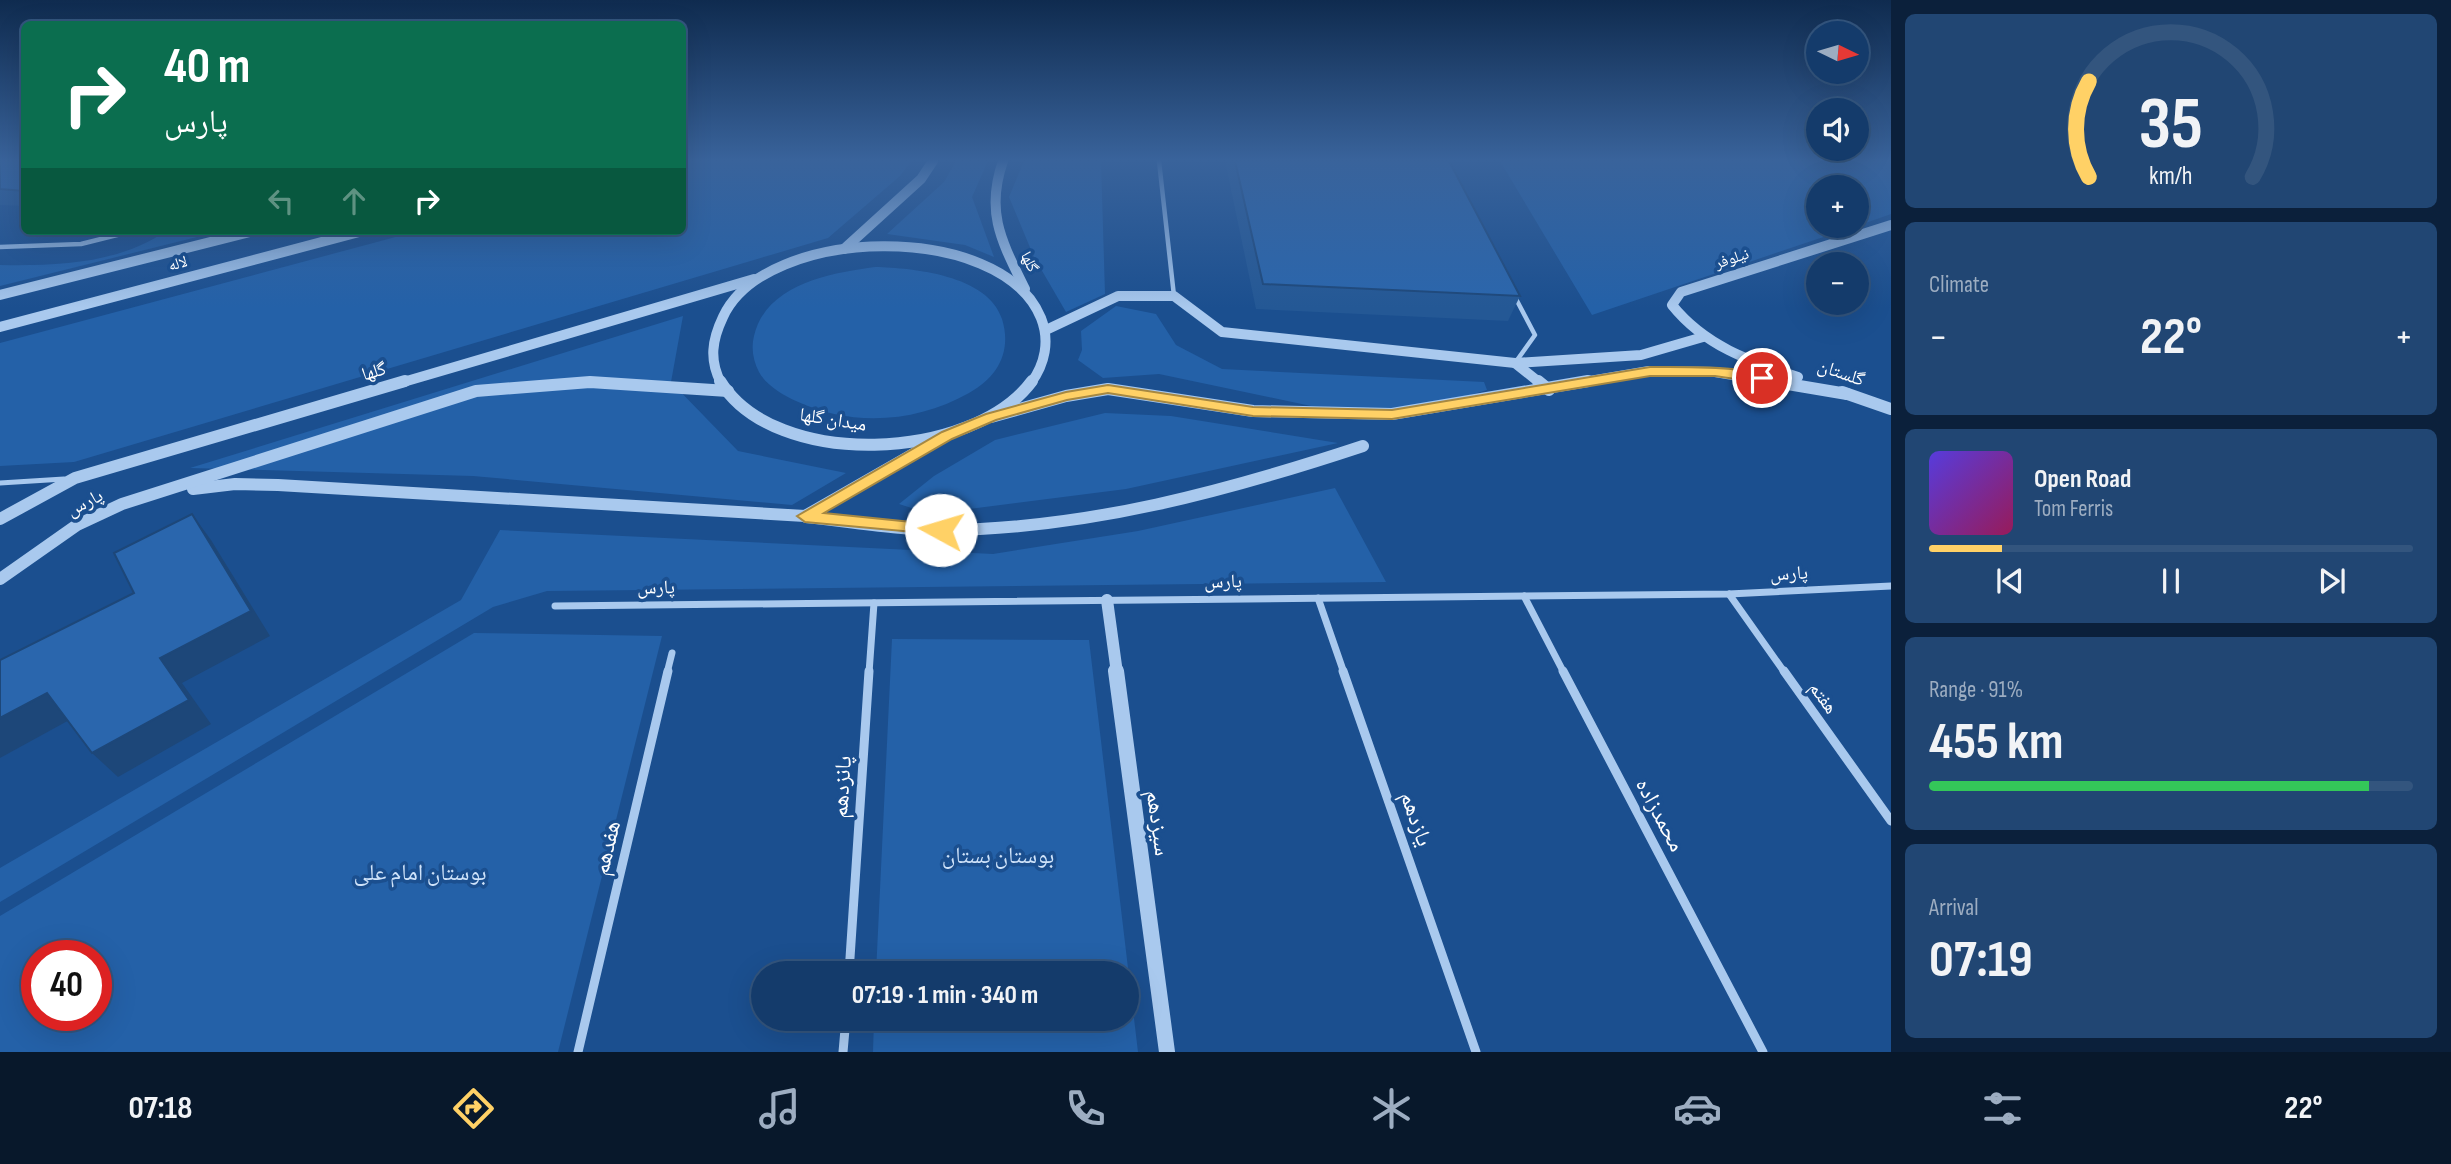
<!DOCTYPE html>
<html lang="en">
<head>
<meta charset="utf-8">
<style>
  body { margin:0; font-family:"Sofia Sans Condensed","Noto Naskh Arabic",sans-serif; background:#214673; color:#f1f3f6; height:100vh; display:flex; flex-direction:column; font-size:26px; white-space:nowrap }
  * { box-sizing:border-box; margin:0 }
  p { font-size:23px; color:#9dadc1 }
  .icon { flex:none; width:38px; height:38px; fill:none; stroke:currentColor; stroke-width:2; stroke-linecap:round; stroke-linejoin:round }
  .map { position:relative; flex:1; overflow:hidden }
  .panel { display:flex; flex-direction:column; gap:14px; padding:14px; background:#0b203b; width:560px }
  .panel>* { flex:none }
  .hud { position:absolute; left:21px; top:21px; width:665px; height:214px; border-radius:10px; box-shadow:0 7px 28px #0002,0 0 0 2px #33557e; background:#0b6e4f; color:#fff; overflow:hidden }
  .needle { width:46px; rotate:95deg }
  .tools { position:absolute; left:1806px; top:21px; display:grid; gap:14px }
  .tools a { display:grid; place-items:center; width:63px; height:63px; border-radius:50%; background:#143b6b; box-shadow:0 7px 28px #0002,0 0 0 2px #33557e; font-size:35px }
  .speed { position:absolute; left:21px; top:940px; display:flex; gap:14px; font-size:35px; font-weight:700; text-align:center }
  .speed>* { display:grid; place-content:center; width:91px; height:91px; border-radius:50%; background:#143b6b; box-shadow:0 7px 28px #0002,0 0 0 2px #33557e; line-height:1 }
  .speed .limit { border:10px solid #d22; background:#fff; color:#111 }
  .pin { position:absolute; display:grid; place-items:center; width:60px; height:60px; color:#fff; margin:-30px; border:4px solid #fff; border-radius:50%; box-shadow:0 2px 7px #0007 }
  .me { position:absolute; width:77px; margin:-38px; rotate:276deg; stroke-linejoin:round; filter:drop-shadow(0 0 5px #0008) }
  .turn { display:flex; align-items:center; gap:24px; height:147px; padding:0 28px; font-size:32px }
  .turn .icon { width:91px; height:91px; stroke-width:2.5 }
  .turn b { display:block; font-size:49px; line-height:60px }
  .lanes { display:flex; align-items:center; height:66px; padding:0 28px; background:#0003; justify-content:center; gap:35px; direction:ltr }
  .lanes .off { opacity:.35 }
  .big { font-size:52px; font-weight:700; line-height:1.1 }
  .panel .card { flex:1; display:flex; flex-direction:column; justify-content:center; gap:10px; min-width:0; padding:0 24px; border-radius:10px; background:#214673 }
  .panel .dial { align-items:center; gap:0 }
  .dial svg { height:182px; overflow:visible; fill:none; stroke:#33557e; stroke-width:7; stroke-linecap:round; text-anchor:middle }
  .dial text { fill:#f1f3f6; stroke:none }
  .song { display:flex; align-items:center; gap:21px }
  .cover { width:84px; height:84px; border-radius:10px; background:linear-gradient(135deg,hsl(250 70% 55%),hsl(330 70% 35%)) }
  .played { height:7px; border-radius:4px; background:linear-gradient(90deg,#ffd166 15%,#33557e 15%) }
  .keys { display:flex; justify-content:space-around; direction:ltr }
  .heat { display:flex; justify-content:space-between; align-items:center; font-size:38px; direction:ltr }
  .charge { height:10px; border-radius:5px; background:linear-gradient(90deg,#34c759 91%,#33557e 0) }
  .trip { position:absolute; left:751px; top:961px; width:388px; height:70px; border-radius:35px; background:#143b6b; box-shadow:0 7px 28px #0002,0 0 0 2px #33557e; font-weight:700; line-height:70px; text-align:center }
  .dock { display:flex; height:112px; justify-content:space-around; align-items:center; background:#08182b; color:#9dadc1 }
  .dock .icon { width:49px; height:49px }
  .dock .active { color:#ffd166 }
  .dock b { font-size:32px; color:#f1f3f6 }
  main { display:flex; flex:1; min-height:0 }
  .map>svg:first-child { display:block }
  .green { fill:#2461a8; fill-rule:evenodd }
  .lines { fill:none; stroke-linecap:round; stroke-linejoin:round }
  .service-far1 { stroke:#a9c9ee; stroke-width:4.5 }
  .service { stroke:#a9c9ee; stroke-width:5 }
  .minor-far1 { stroke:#a9c9ee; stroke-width:7 }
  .minor { stroke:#a9c9ee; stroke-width:9 }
  .tertiary-far2 { stroke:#a9c9ee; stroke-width:10 }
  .tertiary-far1 { stroke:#a9c9ee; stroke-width:12 }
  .tertiary { stroke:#a9c9ee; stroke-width:16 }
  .wall { fill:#245895 }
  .shaded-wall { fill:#1d4779 }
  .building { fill:#2a66ad; stroke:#1d4779; stroke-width:2 }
  .route { fill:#ffd166; stroke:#a68842; stroke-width:2 }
  .labels { text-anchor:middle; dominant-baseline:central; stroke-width:7; stroke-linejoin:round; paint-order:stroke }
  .far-street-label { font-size:16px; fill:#fff; stroke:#1b4f8f }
  .street-label { font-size:19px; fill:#fff; stroke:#1b4f8f }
  .near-street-label { font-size:23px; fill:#fff; stroke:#1b4f8f }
  .near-park-label { font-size:23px; fill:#cfe3fa; stroke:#1b4f8f }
</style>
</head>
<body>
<main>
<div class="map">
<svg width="1891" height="1052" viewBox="0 0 1891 1052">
  <rect width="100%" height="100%" fill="#1b4f8f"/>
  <!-- green -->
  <g class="green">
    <polygon points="683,161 911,161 900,176 828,238 74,462 0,466 0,343 418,231 682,231"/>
    <polygon points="956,161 988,161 972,197 994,257 965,245 887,234 944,182"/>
    <polygon points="1024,161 1101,161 1105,294 1066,312 1034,257 1009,197"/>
    <polygon points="1500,161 1891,161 1891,214 1857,226 1857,187 1818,187 1818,226 1856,226 1592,315"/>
    <path d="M166 231H221L0 286V265C55 266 119 264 166 231Z"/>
    <path d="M875 267C913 268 988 275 1002 319 1012 351 998 377 969 393 916 423 851 427 796 401 783 395 766 385 759 372 753 360 751 348 754 336 766 284 831 273 875 267Z"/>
    <polygon points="1116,306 1156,314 1176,345 1222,369 1484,382 1487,390 1433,406 1368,409 1311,406 1159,374 1103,378 1078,360 1082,350 1081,331"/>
    <polygon points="683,316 671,382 738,451 846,473 792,505 473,476 190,468"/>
    <polygon points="1105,413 1171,416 1338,443 1126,489 930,514 899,504 934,476 995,440"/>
    <polygon points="1335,488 1386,582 547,591 493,607 0,902 0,868 461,600 500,530 993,554 1138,531"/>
    <path d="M474 633 662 636 558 1052H0V916ZM37 956H96V1015H37Z"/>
    <polygon points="892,639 1089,640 1138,1052 873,1052 874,1019 1127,1018 1127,973 876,973"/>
  </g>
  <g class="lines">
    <!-- service-far1 -->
    <g class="service-far1">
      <polyline points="1159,161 1174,296"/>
      <polyline points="0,247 81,244 133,231"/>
      <polyline points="1515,297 1535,335 1515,363"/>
    </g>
    <!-- service -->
    <polyline class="service" points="0,483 64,479"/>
    <!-- minor-far1 -->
    <g class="minor-far1">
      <polyline points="1729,594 1785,673"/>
      <polyline points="1524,596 1564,673"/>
      <polyline points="1318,598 1344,673"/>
      <polyline points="555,606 1729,594 1891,586"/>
      <polyline points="667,673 672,653"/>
      <polyline points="869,673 874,603"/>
    </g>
    <!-- minor -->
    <g class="minor">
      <polyline points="1343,671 1476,1052"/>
      <polyline points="1563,671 1763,1052"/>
      <polyline points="1784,671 1891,821"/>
      <polyline points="849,973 869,671"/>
      <polyline points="578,1052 668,671"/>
      <polyline points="843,1052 846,1018"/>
    </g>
    <!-- tertiary-far2 -->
    <g class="tertiary-far2">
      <path d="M1003 161C985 213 1002 242 1025 289"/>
      <polyline points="844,249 921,179 933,161"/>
      <polyline points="0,295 254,231"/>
      <polyline points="0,327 363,231"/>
      <polyline points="1046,330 1118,296 1174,296 1222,332 1515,363 1641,355 1703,337"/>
      <polyline points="1515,363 1540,383"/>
      <path d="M1798 377C1749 361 1705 346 1672 305L1681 292 1891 225"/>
      <polyline points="400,383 754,279"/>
      <polyline points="579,383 604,383"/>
      <path d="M721 383C709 360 712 340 723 317 765 225 1001 220 1041 318 1050 341 1045 364 1031 383"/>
      <polyline points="1578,383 1649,371 1715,372 1780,383"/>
    </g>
    <!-- tertiary-far1 -->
    <g class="tertiary-far1">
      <path d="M720 381C775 471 973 461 1032 381"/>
      <polyline points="1538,381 1549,390"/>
      <polyline points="1770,381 1847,394"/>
      <polyline points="1842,392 1891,409"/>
      <polyline points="991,417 1066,396 1108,389 1253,411 1392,414 1588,381"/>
      <polyline points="193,489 235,484 278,485 805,516 938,440"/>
      <path d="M806 517C852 522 897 530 943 530 1088 529 1227 491 1363 446"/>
      <polyline points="0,519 75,478 405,381"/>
      <polyline points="0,579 77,525 122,504 476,391 590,382 728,391"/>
      <polyline points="1107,600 1117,673"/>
    </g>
    <!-- tertiary -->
    <polyline class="tertiary" points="1116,671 1167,1052"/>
  </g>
  <!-- wall -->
  <g class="wall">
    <polygon points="0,161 24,161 24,206 0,205"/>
    <polygon points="1225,161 1449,161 1520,296 1508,321 1256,309"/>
  </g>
  <!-- shaded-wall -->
  <g class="shaded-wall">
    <polygon points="192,514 211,540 270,636 182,683 211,724 118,777 92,753 160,658"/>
    <polygon points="47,693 73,718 0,758 0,718"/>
  </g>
  <!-- building -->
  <g class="building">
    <polygon points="0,161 24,161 24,191 0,189"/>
    <polygon points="1235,161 1449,161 1520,296 1263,284"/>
    <polygon points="192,514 251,611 160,658 189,700 92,753 47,693 0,718 0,660 134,593 114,553"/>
  </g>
  <!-- sky -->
  <linearGradient id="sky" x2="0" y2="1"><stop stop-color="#0f2b4f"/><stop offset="0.52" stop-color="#39639b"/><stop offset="1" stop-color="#39639b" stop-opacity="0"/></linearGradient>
  <rect width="1891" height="308" fill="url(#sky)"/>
  <!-- route -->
  <path class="route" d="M1650 367C1672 367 1754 365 1769 378L1762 383 1715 376H1650L1392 419 1253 416 1108 393 1067 400 996 420 952 439 824 513 941 525 949 530 946 535 805 522 797 516 942 432 986 414 1066 392 1108 385 1253 407 1392 410Z"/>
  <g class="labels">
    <!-- far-street labels -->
    <g class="far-street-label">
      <text transform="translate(1732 259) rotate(-18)">نیلوفر</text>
      <text transform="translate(1029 262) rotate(64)">گلها</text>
      <text transform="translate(178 264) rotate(-15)">لاله</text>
    </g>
    <!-- street labels -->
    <g class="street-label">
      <text transform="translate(374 372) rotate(-16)">گلها</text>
      <text transform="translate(1841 373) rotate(19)">گلستان</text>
      <text transform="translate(833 420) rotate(9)">میدان گلها</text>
      <text transform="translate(85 503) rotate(-27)">پارس</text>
      <text transform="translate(1789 574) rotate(-3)">پارس</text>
      <text transform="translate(1223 582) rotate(-1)">پارس</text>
      <text transform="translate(656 588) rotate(-1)">پارس</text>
      <text transform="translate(1823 698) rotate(54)">هفتم</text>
    </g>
    <!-- near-street labels -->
    <g class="near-street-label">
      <text transform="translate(842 787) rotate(-86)">پانزدهم</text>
      <text transform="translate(1660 815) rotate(62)">محمدزاده</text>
      <text transform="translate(1416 819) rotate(71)">یازدهم</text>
      <text transform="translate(1158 823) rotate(82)">سیزدهم</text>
      <text transform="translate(607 848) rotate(-77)">هفدهم</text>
    </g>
    <!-- near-park labels -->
    <g class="near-park-label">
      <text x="998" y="856">بوستان بستان</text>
      <text x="420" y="873">بوستان امام علی</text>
    </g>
  </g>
</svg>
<div class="tools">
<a><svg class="needle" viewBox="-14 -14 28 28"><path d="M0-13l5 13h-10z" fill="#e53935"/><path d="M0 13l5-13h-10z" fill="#9dadc1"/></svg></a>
<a><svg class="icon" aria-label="sound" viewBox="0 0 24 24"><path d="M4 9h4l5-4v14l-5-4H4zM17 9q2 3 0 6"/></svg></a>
<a>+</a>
<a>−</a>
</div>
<div class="speed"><div class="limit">40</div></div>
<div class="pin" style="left:1762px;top:378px;background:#d93025"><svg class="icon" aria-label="arrive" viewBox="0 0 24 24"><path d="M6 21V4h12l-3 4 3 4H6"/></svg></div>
<svg class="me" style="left:941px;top:530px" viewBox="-20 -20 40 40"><circle r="19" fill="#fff"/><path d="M0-13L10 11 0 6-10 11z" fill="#ffd166"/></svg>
<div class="trip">07:19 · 1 min · 340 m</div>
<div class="hud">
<div class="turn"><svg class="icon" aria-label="right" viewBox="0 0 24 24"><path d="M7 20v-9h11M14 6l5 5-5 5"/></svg><div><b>40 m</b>پارس</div></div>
<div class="lanes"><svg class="icon off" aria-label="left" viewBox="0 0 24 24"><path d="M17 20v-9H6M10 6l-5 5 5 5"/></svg><svg class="icon off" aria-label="ahead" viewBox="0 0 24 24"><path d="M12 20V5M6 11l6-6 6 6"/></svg><svg class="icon" aria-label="right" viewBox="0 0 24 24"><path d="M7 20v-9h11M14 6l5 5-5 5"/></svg></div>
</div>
</div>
<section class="panel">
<div class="card dial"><svg viewBox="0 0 100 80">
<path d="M14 69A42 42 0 1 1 86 69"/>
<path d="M14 69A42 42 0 0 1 14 27" stroke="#ffd166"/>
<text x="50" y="56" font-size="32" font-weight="700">35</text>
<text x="50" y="72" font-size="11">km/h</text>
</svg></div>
<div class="card"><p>Climate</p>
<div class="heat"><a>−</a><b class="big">22°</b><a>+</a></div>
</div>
<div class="card">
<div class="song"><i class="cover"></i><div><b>Open Road</b><p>Tom Ferris</p></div></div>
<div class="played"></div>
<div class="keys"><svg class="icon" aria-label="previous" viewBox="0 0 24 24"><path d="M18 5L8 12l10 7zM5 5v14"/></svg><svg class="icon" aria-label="pause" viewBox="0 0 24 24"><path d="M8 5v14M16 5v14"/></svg><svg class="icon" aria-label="next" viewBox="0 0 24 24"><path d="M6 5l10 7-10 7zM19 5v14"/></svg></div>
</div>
<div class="card"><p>Range · 91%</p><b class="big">455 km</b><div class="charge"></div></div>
<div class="card"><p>Arrival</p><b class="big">07:19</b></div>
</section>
</main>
<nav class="dock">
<b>07:18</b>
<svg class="icon active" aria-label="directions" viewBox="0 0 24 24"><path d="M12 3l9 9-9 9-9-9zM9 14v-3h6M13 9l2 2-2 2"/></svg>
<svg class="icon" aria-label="music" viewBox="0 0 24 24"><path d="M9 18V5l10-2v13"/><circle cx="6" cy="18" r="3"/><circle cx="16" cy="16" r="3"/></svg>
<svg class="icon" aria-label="phone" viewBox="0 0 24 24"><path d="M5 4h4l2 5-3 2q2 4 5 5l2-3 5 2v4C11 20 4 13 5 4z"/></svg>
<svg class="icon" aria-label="climate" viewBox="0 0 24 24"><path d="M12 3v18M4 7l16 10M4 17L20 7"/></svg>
<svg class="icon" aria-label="car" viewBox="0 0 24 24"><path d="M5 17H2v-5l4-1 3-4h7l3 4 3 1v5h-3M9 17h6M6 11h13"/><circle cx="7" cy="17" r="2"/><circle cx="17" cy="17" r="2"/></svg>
<svg class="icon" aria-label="filters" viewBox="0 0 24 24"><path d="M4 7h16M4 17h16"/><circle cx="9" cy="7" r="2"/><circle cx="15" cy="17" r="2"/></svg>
<b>22°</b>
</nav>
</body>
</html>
